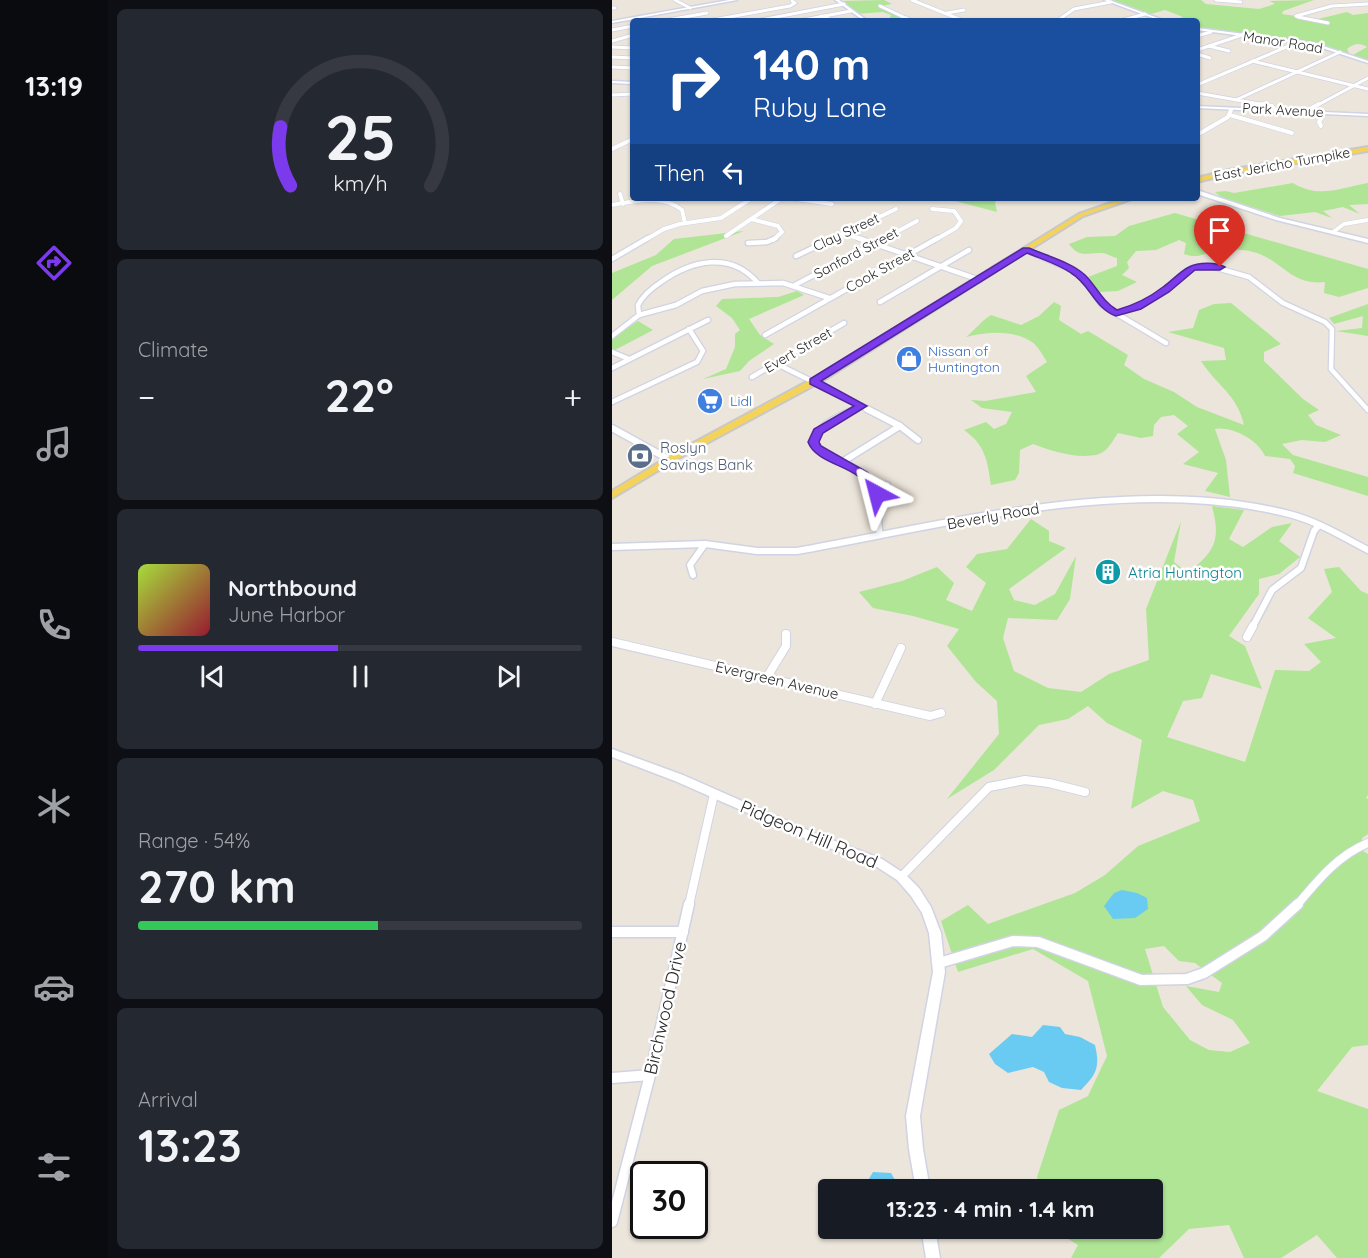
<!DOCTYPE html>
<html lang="en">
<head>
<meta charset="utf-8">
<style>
  body { margin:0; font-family:Quicksand,sans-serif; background:#242831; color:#f1f3f6; height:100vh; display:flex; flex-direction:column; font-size:22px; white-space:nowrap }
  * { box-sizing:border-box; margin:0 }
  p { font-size:20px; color:#9ea1a6 }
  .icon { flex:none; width:33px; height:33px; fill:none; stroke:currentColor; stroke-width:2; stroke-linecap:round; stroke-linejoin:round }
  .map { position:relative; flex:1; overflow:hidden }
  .panel { display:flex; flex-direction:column; gap:9px; padding:9px; background:#0d0f14; width:504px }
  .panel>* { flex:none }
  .top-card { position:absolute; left:18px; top:18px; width:570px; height:183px; border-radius:6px; box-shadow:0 2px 4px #0004; background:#1a4fa0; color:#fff; overflow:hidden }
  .speed { position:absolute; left:18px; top:1161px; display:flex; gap:12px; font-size:30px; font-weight:700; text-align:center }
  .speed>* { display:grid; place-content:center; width:78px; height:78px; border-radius:50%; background:#171b24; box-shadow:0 2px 4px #0004; line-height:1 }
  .speed .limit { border:3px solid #111; border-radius:9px; background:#fff; color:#111 }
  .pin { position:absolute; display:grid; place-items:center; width:51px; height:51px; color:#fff; margin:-62px -26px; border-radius:50% 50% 50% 0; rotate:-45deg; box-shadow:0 0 6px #0007 }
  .pin .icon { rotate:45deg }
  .me { position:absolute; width:66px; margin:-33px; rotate:322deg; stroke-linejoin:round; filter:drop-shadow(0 0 4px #0008) }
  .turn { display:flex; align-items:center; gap:21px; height:126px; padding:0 24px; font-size:27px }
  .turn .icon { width:78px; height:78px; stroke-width:2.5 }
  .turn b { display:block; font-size:42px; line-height:51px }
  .then { display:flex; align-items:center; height:57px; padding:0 24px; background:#0003; gap:12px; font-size:22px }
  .big { font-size:45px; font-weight:700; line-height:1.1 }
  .panel .tile { flex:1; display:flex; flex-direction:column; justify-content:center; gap:9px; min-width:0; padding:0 21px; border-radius:9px; background:#242831 }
  .panel .dial { align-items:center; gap:0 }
  .dial svg { height:156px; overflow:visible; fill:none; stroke:#363941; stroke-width:7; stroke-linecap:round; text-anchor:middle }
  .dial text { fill:#f1f3f6; stroke:none }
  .song { display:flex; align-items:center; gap:18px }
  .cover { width:72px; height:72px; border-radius:9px; background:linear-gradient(135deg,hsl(80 70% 55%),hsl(350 70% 35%)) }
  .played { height:6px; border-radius:3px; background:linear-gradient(90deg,#7c3aed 45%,#363941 45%) }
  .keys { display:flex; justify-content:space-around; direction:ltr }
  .heat { display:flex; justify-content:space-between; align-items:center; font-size:33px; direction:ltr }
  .charge { height:9px; border-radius:4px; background:linear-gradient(90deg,#34c759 54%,#363941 0) }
  .trip { position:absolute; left:206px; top:1179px; width:345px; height:60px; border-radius:6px; background:#171b24; box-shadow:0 2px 4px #0004; font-weight:700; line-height:60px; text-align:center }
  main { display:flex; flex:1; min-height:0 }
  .tabs { display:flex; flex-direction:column; width:108px; justify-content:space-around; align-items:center; background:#090b0e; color:#9ea1a6 }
  .tabs .icon { width:42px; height:42px }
  .tabs .active { color:#7c3aed }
  .tabs b { font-size:27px; color:#f1f3f6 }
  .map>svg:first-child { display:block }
  .green { fill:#afe595; fill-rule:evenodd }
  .water { fill:#6acbf2 }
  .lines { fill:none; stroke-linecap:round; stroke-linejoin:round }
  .street-far5-casing { stroke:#d0d3e3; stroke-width:4.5 }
  .street-far4-casing { stroke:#d0d3e3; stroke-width:5 }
  .street-far3-casing { stroke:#d0d3e3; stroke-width:7 }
  .street-far2-casing { stroke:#d0d3e3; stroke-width:9 }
  .street-far1-casing { stroke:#d0d3e3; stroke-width:10 }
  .street-casing { stroke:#d0d3e3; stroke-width:13 }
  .secondary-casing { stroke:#d0d3e3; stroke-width:3 }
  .primary-casing { stroke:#c8c8c8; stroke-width:4 }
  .street-far5 { stroke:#fff; stroke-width:3 }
  .street-far4 { stroke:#fff; stroke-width:4 }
  .street-far3 { stroke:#fff; stroke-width:4.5 }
  .street-far2 { stroke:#fff; stroke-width:6 }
  .street-far1 { stroke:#fff; stroke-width:8 }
  .street { stroke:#fff; stroke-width:10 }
  .secondary { fill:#fff; fill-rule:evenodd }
  .primary { fill:#f4d358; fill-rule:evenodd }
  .route { fill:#7c3aed; stroke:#51269a; stroke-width:1.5 }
  .labels { text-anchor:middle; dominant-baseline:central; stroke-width:5; stroke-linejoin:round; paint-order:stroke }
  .far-street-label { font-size:14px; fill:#2a2a2a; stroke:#fff }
  .far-shop-label { font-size:14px; fill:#366cbe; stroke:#fff; text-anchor:start }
  .service-label { font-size:15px; fill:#4e5e75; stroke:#fff; text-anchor:start }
  .street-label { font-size:15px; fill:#2a2a2a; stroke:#fff }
  .culture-label { font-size:15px; fill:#0d838f; stroke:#fff; text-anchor:start }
  .near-street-label { font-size:18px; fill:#2a2a2a; stroke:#fff }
</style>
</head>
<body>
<main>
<nav class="tabs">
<b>13:19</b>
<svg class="icon active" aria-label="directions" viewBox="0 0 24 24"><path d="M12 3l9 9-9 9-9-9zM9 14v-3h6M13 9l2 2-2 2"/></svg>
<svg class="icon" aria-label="music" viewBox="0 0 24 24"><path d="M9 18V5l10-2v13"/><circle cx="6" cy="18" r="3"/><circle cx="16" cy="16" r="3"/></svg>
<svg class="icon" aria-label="phone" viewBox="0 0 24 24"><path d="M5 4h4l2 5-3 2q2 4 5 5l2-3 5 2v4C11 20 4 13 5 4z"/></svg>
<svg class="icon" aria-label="climate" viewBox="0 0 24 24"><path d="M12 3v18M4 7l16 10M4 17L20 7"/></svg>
<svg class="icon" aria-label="car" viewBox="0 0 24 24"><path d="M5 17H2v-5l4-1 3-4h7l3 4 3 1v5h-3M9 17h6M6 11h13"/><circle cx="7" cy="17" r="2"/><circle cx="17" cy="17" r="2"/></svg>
<svg class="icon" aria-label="filters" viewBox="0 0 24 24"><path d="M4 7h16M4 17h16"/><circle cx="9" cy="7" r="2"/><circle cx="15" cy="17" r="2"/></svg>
</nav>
<section class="panel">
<div class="tile dial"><svg viewBox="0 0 100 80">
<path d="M14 69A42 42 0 1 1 86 69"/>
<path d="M14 69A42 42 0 0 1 9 39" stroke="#7c3aed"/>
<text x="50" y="56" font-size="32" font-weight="700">25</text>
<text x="50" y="72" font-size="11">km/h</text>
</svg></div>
<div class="tile"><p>Climate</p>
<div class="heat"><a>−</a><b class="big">22°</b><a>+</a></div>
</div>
<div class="tile">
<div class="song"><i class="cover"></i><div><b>Northbound</b><p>June Harbor</p></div></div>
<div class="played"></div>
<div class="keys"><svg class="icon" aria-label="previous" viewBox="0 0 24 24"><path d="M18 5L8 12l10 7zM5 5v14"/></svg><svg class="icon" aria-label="pause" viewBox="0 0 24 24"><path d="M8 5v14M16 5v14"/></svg><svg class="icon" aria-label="next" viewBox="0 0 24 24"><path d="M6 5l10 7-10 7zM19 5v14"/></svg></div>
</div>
<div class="tile"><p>Range · 54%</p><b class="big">270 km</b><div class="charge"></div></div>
<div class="tile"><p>Arrival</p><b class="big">13:23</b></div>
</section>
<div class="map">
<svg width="756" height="1258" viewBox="0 0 756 1258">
  <rect width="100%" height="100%" fill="#ece5db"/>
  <!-- green -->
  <g class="green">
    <polygon points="272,0 280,4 268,6 293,18 277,21 279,15 271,12 245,14 229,1"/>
    <path d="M499 0H589L594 4 647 9 663 4 658 1 702 0 671 11 670 14 706 19 735 12 741 15 756 13V60L741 55 755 47C747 42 742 44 735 49L737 53C685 38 635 37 585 27L588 24C581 17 570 21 560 21L571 17 553 10 539 14Z"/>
    <path d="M681 183C707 199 728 188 756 183V204L737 205 748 214 731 207 711 211 720 218 703 212 668 216 609 197 603 192 614 191 622 193Z"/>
    <polygon points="332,198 385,198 383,203 385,212"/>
    <path d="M563 213 756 269V288L727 297 712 293 713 282C678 286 670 259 641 252 630 249 614 249 603 251 588 254 588 259 572 254L574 243 567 240 544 250 524 251 515 262 517 268 510 275 525 282 506 291 487 292 476 277 505 266V258C500 257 494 253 490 253 476 252 468 259 457 244L475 237 503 236 517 226Z"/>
    <polygon points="132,231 40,266 0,300 0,273 44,255 62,239"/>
    <polygon points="185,291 192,295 137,319 148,335 162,344 137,361 128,371 91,379 114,369 123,347 123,334 128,330 120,318 104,306 110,299 166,297"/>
    <path d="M442 302 449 306 447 320 469 334 476 331 516 355 512 365 532 379 562 392 585 407 632 425C625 394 605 386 589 361L614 360 612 348 556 332 581 328 587 310 602 304 619 303 669 344 652 352V361L691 399 707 410 696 415 704 425 729 435 713 442 690 440 670 444 681 455 756 477V496L681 473 683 466 678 459 653 456C646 440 620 426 603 429L614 460 618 497 593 491 606 473 571 464 587 452 565 434 576 426 562 415 549 417 542 425 541 436 529 438 506 433C501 440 496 451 487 454 466 460 440 451 421 444L408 450 407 473 403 480 379 485C375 460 374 446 352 430L374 422 382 429 394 424 400 412 370 408 359 400 373 401 424 392 414 376 435 362C431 356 426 346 420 342 400 329 375 332 354 337 363 330 369 321 379 315L409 325 427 316Z"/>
    <polygon points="756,304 756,336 724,331 750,328 751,316 722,324 717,318"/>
    <polygon points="26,321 41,330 3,350 0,349 0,338"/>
    <path d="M600 506 632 510 617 539 631 547 660 527 680 523 667 541 688 557 667 574 647 579V594L617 636 633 646 650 689 599 674 590 698 571 701 555 737 633 762 663 670 697 671 709 662 692 644 724 638 696 618 720 592 712 569 727 567 749 591 756 594V795L754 798 756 799V834L750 838 751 851 756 854V1045L740 1047 705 1091 756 1109V1258H725L705 1235 669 1258H632L617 1225 577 1229 547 1258H459L466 1245 445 1232 444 1229 540 1228V1190L429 1189 425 1177 447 1110 476 1096 495 1056 476 981 421 949 346 972 329 921 356 905 376 924 463 893 493 875 526 846 588 821 581 800 551 791 519 809 530 740 495 723 476 706 456 719 427 725 382 770 335 799 387 734 385 701 364 682 335 646 347 629 301 616 261 608 247 592 290 581 325 567 342 583 334 600 360 611 374 583 354 567 365 554 395 549 419 519 437 531V541L454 548 397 589 402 600 423 605 443 594 464 556 458 599 445 620 396 618 391 638 402 671 436 688 469 692 497 674 537 660 534 609 569 521 562 562 576 573C603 551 609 541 600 506ZM552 946 567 961 583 963 610 983 607 992 574 986 590 1005 621 1020 638 1043 618 1052 597 1050 578 1040 551 1007 533 949Z"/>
  </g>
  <!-- water -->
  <g class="water">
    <polygon points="510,890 525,893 535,898 536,909 523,918 501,919 492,906 502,893"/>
    <path d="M431 1025 448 1027 453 1034 468 1037 483 1045C488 1067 485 1074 469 1090L450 1088 437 1082 432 1072 421 1067 396 1073 383 1064 377 1054 400 1034 420 1037Z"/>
    <polygon points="261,1172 279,1173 288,1189 251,1189"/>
  </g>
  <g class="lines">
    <!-- street-far5 casing -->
    <g class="street-far5-casing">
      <g id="street-far5">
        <polyline points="63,0 78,8"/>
        <polyline points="300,0 352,21"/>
        <polyline points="604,0 629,2"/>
        <polyline points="268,6 300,21"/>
        <polyline points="0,8 3,8"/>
        <polyline points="335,13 352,10"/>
        <polyline points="209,16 222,21"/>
        <polyline points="684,16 720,6 756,4"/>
        <polyline points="686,17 716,23"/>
        <polyline points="50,21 95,13"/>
        <polyline points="95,21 178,6 183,3 180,1"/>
        <polyline points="143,21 232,4"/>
        <polyline points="186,21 239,11"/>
        <polyline points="281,21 295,18"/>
        <polyline points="445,21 462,9 499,2"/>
        <polyline points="507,21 533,14"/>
        <polyline points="0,30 21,26"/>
        <polyline points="585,36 599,32"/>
        <polyline points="0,41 21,35"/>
        <polyline points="597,46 617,51"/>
        <polyline points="0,47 21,48"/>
        <polyline points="585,50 630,35"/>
        <polyline points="585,54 598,58"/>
        <polyline points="0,57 21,58"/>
        <polyline points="640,61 756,89"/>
        <polyline points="0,67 21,68"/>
        <polyline points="585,85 686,42"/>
        <polyline points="585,93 659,106"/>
        <polyline points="0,95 21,94"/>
        <polyline points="624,100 728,52"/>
        <polyline points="704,106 756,78"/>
      </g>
    </g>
    <!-- street-far4 casing -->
    <g class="street-far4-casing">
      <g id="street-far4">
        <polyline points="650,104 660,106 663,110"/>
        <polyline points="694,111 707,104"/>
        <polyline points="709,112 710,117 707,122 709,126"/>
        <polyline points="618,115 680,133"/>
        <polyline points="585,135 616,117 619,110"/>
        <polyline points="0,149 21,139"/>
        <polyline points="8,194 11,204"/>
        <polyline points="177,198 220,204"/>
        <path d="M0 205C24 201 50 194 70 210L73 223"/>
        <polyline points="320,209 342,211 349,221 344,228 323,240"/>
        <polyline points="139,219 166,226 170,232 161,240"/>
        <polyline points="721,232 732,224 756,220"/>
        <polyline points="231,233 251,240"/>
        <polyline points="114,236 170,198"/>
        <polyline points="33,240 52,229 68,224 109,218 140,198"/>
        <polyline points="219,240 284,209"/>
        <polyline points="269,240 305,221"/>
      </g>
    </g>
    <!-- street-far3 casing -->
    <g class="street-far3-casing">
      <g id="street-far3">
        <polyline points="246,238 368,280"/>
        <polyline points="136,243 155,242 164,238"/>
        <polyline points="414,250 463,271 471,278 490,305 554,343"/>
        <polyline points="184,256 222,238"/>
        <polyline points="0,259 36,238"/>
        <polyline points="183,285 272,238"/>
        <polyline points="268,302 357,250"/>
        <polyline points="504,313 526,307 554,290 580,268 598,266 637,277 671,303 713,322 720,329 719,369 756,410"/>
        <polyline points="27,315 64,305 90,291 123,284 171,283 217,298"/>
        <polyline points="153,335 326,238"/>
        <path d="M0 336 27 315 26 305C31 295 40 288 49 282 80 260 119 251 146 283"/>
        <polyline points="0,352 17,359"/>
        <polyline points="163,363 258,410"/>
        <polyline points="0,368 96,320"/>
        <polyline points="140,377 232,323"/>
        <polyline points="0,402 85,362 91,351 77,329"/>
        <polyline points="241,410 250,406"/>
      </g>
    </g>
    <!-- street-far2 casing -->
    <g class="street-far2-casing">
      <g id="street-far2">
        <path d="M244 409C227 417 208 423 202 442 216 464 251 463 262 487 269 501 264 520 268 535"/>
        <polyline points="255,409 288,426 306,440"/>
        <polyline points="0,428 58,460"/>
        <polyline points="230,462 288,426"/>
        <polyline points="263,487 275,485"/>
        <path d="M0 547 93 544 145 551H185C341 523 521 474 677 514 705 521 731 537 756 550"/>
        <polyline points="81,575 78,565 93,544"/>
        <polyline points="640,628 660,590 689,568 702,531 707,525"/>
      </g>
    </g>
    <!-- street-far1 casing -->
    <g class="street-far1-casing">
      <g id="street-far1">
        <polyline points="635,637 641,626"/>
        <polyline points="0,642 318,716 329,713"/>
        <polyline points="155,677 174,646 174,634"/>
        <polyline points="263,704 289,648"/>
        <polyline points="289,877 377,787 413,780 437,783 473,792"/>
        <polyline points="77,905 102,794"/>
        <path d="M685 905C706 880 725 856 756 843"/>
      </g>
    </g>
    <!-- street casing -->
    <g class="street-casing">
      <g id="street">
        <polyline points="0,932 71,932"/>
        <polyline points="327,963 401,941 426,942 529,980 575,979 592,973 651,936 686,904"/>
        <polyline points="0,1078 38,1075"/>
        <polyline points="0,1222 38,1075 77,904"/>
      </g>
    </g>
    <!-- secondary casing -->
    <g class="secondary-casing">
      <g id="secondary">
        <polygon points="117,0 125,0 0,23 0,21"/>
        <polygon points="223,0 227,0 256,21 252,21"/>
        <polygon points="492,0 497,0 554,21 549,21"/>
        <polygon points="585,28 702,43 756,61 756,63 701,45 585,30"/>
        <polygon points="0,81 21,82 21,84 0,83"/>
        <polygon points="585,106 756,114 756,116 585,108"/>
        <polygon points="585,190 668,218 756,239 756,243 664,220 585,194"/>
        <polygon points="0,749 71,775 207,835 270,859 293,874 307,888 319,907 329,933 333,972 308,1116 311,1149 318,1190 304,1190 297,1149 294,1116 321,972 317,933 310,913 299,896 285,880 262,865 199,841 63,781 0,757"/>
        <polygon points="309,1228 323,1228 328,1258 314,1258"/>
      </g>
    </g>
    <!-- primary casing -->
    <g class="primary-casing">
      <g id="primary">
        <polygon points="756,147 756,151 617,174 585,182 585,178 617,170"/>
        <polygon points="513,198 522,198 471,216 210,381 67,458 0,498 0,491 61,454 204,377 467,214"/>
      </g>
    </g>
    <!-- street-far5 -->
    <use href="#street-far5" class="street-far5"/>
    <!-- street-far4 -->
    <use href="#street-far4" class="street-far4"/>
    <!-- street-far3 -->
    <use href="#street-far3" class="street-far3"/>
    <!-- street-far2 -->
    <use href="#street-far2" class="street-far2"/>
    <!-- street-far1 -->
    <use href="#street-far1" class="street-far1"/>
    <!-- street -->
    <use href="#street" class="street"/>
    <!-- secondary -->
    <use href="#secondary" class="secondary"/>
    <!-- primary -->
    <use href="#primary" class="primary"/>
  </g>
  <!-- route -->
  <path class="route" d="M411 248H417C435 256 459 262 473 275 485 287 490 301 505 310 522 305 537 298 551 287 560 281 567 272 577 267 586 262 605 262 613 267L608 270H583L557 292 529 309 504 316C482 308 478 284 459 273 446 264 429 259 415 253L209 381 255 406 211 433 207 442 209 446 255 472 269 487V497H261C257 489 254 483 247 477 233 465 203 461 196 442L202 429 242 406 198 384V379Z"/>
  <!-- icons -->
  <defs>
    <g id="shop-disc" transform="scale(1.35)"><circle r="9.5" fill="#3f7fe0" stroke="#fff"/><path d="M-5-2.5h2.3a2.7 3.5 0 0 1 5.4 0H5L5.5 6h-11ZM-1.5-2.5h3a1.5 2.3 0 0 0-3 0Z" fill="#fff"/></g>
    <g id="supermarket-disc" transform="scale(1.35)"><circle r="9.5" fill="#3f7fe0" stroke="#fff"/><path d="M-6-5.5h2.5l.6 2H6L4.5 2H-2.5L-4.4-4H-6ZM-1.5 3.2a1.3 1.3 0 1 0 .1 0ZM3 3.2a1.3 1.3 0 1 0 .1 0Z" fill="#fff"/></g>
    <g id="bank-disc" transform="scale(1.35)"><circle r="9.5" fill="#5c6f8a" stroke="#fff"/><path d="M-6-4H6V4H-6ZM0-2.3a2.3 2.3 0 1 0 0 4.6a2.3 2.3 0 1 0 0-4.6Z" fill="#fff"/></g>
    <g id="building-disc" transform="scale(1.35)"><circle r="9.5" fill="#0f9aa8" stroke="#fff"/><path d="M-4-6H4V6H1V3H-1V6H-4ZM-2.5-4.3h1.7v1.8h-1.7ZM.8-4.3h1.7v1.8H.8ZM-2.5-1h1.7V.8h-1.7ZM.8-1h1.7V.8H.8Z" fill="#fff"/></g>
  </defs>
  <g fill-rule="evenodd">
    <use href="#shop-disc" x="297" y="359"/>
    <use href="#supermarket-disc" x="98" y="401"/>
    <use href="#bank-disc" x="28" y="456"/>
    <use href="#building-disc" x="496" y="572"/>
  </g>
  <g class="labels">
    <!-- far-street labels -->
    <g class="far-street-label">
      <text transform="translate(671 42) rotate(9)">Manor Road</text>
      <text transform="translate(671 110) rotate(3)">Park Avenue</text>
      <text transform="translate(670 164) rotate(-10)">East Jericho Turnpike</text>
      <text transform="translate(234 232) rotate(-25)">Clay Street</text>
      <text transform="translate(244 253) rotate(-28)">Sanford Street</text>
      <text transform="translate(268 270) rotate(-29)">Cook Street</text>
      <text transform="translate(186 350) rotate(-30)">Evert Street</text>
    </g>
    <!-- far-shop labels -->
    <g class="far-shop-label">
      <text x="316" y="351">Nissan of<tspan x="316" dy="16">Huntington</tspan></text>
      <text x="118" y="401">Lidl</text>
    </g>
    <!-- service labels -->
    <g class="service-label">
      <text x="48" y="447">Roslyn<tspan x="48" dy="17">Savings Bank</tspan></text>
    </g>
    <!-- street labels -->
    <g class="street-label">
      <text transform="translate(381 516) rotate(-10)">Beverly Road</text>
      <text transform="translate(165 680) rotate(13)">Evergreen Avenue</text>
    </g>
    <!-- culture labels -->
    <g class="culture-label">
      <text x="516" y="572">Atria Huntington</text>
    </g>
    <!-- near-street labels -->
    <g class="near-street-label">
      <text transform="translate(197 834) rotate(23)">Pidgeon Hill Road</text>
      <text transform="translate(53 1008) rotate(-77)">Birchwood Drive</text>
    </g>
  </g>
</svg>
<div class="speed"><div class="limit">30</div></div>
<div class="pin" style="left:608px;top:267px;background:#d93025"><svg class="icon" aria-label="arrive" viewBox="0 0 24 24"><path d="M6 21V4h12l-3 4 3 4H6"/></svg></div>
<svg class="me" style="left:265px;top:494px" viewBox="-20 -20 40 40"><path d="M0-17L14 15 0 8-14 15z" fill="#7c3aed" stroke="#fff" stroke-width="4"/></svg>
<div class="trip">13:23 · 4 min · 1.4 km</div>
<div class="top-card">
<div class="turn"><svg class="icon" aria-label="right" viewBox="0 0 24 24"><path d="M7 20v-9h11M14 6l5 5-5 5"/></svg><div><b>140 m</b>Ruby Lane</div></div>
<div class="then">Then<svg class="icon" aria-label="left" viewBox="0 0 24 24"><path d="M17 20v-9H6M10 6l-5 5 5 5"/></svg></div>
</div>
</div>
</main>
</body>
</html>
